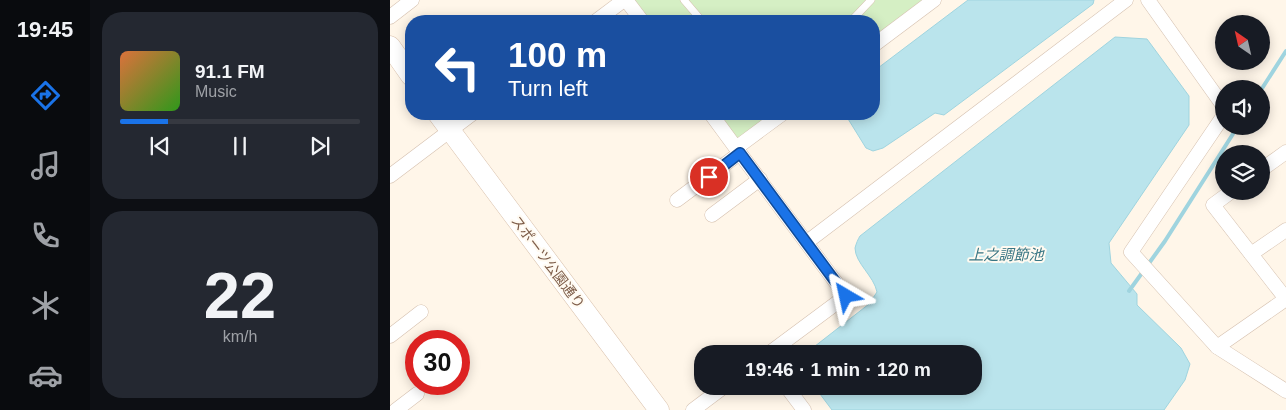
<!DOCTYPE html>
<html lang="en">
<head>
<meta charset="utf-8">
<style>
  body { margin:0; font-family:Arial,"Noto Sans JP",sans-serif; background:#242831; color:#f1f3f6; height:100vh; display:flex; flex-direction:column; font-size:19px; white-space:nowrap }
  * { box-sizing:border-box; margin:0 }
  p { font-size:16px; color:#9ea1a6 }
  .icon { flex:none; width:28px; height:28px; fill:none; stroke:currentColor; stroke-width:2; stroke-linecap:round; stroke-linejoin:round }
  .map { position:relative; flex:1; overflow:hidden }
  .panel { display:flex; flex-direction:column; gap:12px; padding:12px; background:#0d0f14; width:300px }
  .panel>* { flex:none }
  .hud { position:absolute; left:15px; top:15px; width:475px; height:105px; border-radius:20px; box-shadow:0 2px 12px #0003; background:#1a4fa0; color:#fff; overflow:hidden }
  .needle { width:32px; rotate:326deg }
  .tools { position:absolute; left:825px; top:15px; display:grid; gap:10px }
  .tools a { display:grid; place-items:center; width:55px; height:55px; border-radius:50%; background:#171b24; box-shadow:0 2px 12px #0003; font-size:25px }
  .speed { position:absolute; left:15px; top:330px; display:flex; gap:10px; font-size:25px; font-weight:700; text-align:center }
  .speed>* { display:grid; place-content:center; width:65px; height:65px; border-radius:50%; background:#171b24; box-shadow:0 2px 12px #0003; line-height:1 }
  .speed .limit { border:8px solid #d22; background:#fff; color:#111 }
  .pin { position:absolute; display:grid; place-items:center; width:42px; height:42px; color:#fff; margin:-21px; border:2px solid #fff; border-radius:50%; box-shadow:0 1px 5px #0007 }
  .me { position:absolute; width:55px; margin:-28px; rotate:324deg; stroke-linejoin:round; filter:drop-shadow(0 0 4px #0008) }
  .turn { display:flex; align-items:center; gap:18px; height:105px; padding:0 20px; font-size:22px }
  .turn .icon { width:65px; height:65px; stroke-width:2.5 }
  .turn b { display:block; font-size:35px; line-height:42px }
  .panel .tile { flex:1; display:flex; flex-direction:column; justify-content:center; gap:8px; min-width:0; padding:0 18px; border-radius:20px; background:#242831 }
  .panel .dial { align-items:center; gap:0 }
  .dial b { font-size:65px; line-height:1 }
  .song { display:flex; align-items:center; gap:15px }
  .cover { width:60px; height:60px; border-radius:8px; background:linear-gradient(135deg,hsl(20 70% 55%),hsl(110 70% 35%)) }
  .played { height:5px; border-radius:2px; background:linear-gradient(90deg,#1a73e8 20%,#363941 20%) }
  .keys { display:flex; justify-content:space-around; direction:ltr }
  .trip { position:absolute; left:304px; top:345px; width:288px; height:50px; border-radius:20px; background:#171b24; box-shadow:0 2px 12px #0003; font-weight:800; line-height:50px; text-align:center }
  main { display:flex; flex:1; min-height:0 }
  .tab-bar { display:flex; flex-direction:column; width:90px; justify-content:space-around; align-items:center; background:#090b0e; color:#9ea1a6 }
  .tab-bar .icon { width:35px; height:35px }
  .tab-bar .selected { color:#1a73e8 }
  .tab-bar b { font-size:22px; color:#f1f3f6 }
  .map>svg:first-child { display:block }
  .green { fill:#d5efc4 }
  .water { fill:#bae4ec; stroke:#9fd4df }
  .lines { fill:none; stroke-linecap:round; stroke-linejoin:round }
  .stream { stroke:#9fd4df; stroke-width:4 }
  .lane-casing { stroke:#d5c0af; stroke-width:8 }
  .street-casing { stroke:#d5c0af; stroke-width:15 }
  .secondary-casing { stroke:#d9c0ab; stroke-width:21 }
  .lane { stroke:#fff; stroke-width:7 }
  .street { stroke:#fff; stroke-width:14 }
  .secondary { stroke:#fff; stroke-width:20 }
  .route-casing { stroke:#114b97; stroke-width:12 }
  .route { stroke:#1a73e8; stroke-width:9 }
  .labels { text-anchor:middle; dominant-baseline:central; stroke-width:4; stroke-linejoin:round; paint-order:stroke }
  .street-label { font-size:14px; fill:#7d5c48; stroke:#fffaf1 }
  .water-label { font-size:15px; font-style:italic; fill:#397684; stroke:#fffaf1 }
</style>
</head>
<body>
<main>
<nav class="tab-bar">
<b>19:45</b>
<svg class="icon selected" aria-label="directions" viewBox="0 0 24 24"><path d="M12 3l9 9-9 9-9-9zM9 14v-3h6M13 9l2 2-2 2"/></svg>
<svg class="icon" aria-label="music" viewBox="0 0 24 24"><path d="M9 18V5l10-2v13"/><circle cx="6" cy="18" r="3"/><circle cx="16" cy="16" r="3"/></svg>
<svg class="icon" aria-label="phone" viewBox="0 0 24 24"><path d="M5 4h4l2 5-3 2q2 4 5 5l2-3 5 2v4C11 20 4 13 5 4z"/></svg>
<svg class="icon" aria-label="climate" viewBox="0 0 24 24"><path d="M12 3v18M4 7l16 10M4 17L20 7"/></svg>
<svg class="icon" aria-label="car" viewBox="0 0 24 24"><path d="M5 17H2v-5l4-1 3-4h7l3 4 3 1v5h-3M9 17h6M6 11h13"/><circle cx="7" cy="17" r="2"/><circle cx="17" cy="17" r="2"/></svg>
</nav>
<section class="panel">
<div class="tile">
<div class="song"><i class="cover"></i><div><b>91.1 FM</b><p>Music</p></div></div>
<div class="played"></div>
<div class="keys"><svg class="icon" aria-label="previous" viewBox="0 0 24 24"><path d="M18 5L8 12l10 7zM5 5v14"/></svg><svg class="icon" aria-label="pause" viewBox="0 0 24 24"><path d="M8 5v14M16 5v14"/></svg><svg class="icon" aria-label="next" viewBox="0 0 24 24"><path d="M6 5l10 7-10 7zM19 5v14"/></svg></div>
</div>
<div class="tile dial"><b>22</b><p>km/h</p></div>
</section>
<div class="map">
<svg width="896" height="410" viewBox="0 0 896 410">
  <rect width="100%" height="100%" fill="#fff6e9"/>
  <!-- green -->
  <g class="green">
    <polygon points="242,0 534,0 484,38 484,21 258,21"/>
    <polygon points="326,114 383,114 346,141"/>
  </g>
  <!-- water -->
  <g class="water">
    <polygon points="578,0 704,0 703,4 554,115 545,113 493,148 483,151 476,148 455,114 484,114 484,71"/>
    <path d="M725 37 757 39 799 96V125L719 243 721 263 747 294V305L791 348 800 364 795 380 774 410H442L424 386H582V354H418L420 350 479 304 487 292C484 276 465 263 465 248 466 244 468 239 470 236Z"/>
  </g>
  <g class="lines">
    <!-- stream -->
    <g class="stream">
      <polyline points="871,90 896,51"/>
      <polyline points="739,291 775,241 848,126"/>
    </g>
    <!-- lane casing -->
    <g class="lane-casing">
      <g id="lane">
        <polyline points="294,0 312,21"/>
        <polyline points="461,21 481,0"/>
      </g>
    </g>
    <!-- street casing -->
    <g class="street-casing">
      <g id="street">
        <polyline points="236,0 252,21"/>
        <polyline points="758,0 834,107"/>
        <polyline points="0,17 22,0"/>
        <polyline points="206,21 234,0"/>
        <polyline points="484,45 544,0"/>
        <polyline points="321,114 346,148 392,114"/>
        <polyline points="834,115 741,252 827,347 896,391"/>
        <polyline points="346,148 456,296 378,354"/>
        <polyline points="871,170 896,152"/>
        <polyline points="0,176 82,114"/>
        <polyline points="842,191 823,205 861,254"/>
        <polyline points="287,200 350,153"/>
        <polyline points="322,215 370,179"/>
        <polyline points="417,242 736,0"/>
        <polyline points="0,336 31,312"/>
        <polyline points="827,347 896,299 861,254 896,230"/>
        <polyline points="396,386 414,410"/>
        <polyline points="6,410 27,394"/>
        <polyline points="303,410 335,386"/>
      </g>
    </g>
    <!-- secondary casing -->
    <g class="secondary-casing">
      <g id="secondary">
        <polyline points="0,46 21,76"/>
        <polyline points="48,114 269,410"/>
      </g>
    </g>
    <!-- lane -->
    <use href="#lane" class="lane"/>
    <!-- street -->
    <use href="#street" class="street"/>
    <!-- secondary -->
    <use href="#secondary" class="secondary"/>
  </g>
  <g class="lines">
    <!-- route casing -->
    <g class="route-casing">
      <polyline id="route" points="319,177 350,153 456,296"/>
    </g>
    <!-- route -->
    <use href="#route" class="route"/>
  </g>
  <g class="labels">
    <!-- street labels -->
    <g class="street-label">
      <text transform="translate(158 262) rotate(53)">スポーツ公園通り</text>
    </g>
    <!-- water labels -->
    <g class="water-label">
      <text x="616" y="254">上之調節池</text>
    </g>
  </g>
</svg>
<div class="tools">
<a><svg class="needle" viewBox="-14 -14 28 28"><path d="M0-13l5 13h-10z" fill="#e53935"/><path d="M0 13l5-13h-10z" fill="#9ea1a6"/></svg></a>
<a><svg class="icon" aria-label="sound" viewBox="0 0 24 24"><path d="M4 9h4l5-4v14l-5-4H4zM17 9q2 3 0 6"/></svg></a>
<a><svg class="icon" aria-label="layers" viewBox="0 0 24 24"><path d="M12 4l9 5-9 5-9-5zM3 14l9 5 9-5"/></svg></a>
</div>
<div class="speed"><div class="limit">30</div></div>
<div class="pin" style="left:319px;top:177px;background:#d93025"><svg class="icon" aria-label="arrive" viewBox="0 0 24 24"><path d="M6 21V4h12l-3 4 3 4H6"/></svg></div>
<svg class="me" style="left:456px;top:296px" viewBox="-20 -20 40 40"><path d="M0-17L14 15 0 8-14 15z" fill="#1a73e8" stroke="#fff" stroke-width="4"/></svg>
<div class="trip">19:46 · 1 min · 120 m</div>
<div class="hud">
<div class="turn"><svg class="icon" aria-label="left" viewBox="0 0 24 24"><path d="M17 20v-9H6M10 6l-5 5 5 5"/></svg><div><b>100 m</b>Turn left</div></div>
</div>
</div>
</main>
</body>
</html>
